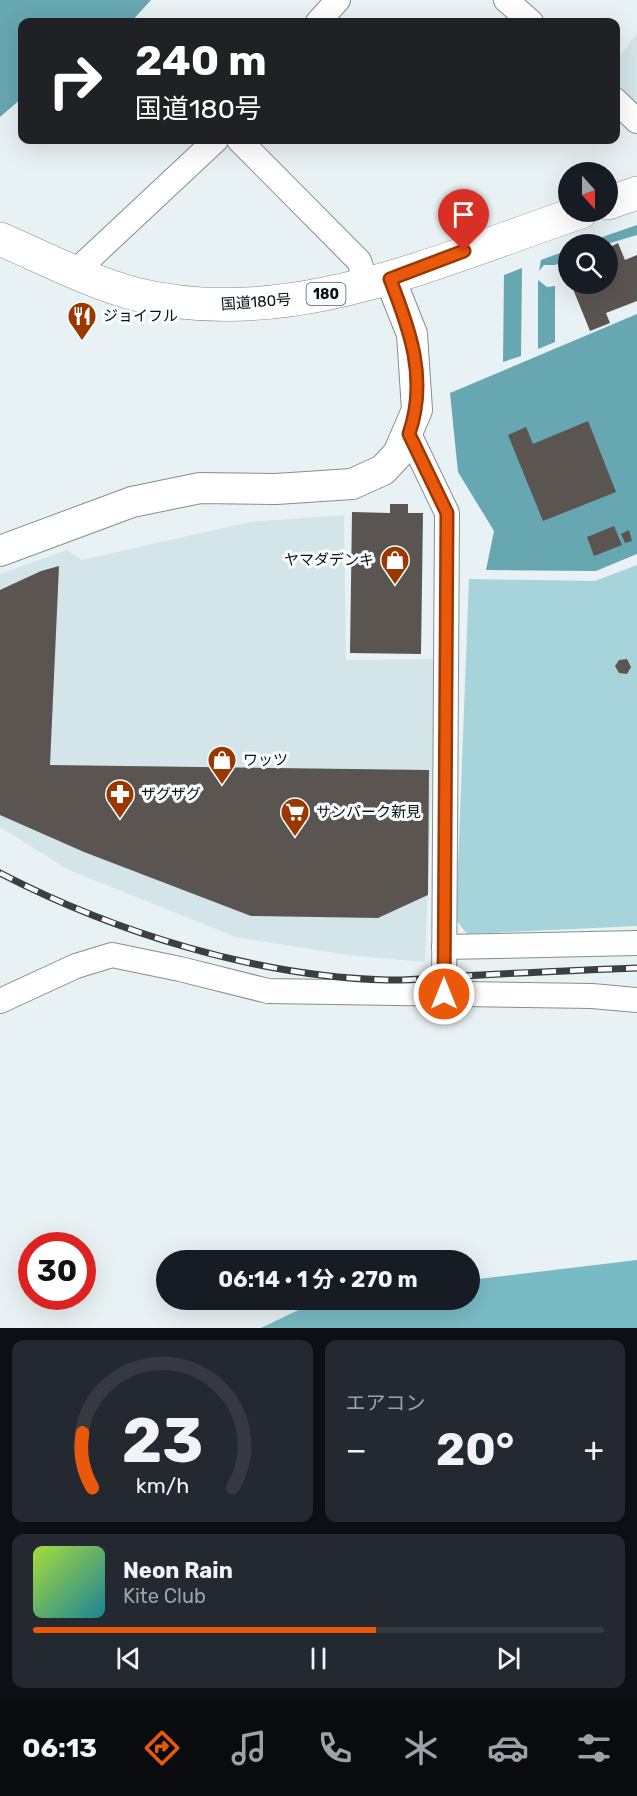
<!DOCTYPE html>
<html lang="ja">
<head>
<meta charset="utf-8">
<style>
  body { margin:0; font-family:Rubik,"Noto Sans JP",sans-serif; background:#242831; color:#f1f3f6; height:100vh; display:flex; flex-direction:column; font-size:22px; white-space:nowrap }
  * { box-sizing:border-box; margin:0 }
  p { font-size:20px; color:#9ea1a6 }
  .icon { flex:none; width:33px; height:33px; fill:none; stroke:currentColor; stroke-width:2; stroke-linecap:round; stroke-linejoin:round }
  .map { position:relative; height:1328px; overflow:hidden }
  .side { display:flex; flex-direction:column; gap:12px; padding:12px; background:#0d0f14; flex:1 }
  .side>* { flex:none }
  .banner { position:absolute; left:18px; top:18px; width:602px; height:126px; border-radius:12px; box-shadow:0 6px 24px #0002; background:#202124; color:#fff; overflow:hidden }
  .needle { width:39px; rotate:159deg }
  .controls { position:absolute; left:558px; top:162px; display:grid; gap:12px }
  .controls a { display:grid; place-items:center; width:60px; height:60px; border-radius:50%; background:#171b24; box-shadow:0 6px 24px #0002; font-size:30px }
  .speed { position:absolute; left:18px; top:1232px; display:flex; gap:12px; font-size:30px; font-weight:700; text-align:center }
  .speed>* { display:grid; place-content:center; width:78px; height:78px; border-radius:50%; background:#171b24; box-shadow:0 6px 24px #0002; line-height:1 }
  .speed .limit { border:9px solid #d22; background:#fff; color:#111 }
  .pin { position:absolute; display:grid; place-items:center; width:51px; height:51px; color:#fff; margin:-62px -26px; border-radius:50% 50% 50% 0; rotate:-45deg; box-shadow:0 0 6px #0007 }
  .pin .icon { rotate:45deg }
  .me { position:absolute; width:66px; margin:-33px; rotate:0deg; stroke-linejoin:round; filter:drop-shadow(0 0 4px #0008) }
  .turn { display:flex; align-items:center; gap:21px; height:126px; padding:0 18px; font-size:27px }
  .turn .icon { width:78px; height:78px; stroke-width:2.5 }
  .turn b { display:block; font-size:42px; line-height:51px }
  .big { font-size:45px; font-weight:700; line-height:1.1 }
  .side .widget { flex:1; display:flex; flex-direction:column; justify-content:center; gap:9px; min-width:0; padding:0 21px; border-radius:12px; background:#242831 }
  .side .dial { align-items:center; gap:0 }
  .dial svg { height:156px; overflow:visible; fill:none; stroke:#363941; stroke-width:7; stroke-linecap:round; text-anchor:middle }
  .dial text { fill:#f1f3f6; stroke:none }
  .song { display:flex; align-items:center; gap:18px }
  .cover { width:72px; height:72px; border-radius:9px; background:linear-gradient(135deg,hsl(80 70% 55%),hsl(190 70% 35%)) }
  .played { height:6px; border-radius:3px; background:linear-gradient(90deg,#ea580c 60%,#363941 60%) }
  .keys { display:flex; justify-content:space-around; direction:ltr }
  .heat { display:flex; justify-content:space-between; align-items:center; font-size:33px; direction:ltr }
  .side .tiles { flex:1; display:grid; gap:12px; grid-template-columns:1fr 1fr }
  .widget:last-child { grid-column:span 2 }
  .trip { position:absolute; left:156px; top:1250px; width:324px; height:60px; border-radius:30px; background:#171b24; box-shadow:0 6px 24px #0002; font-weight:700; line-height:60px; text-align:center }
  .tabs { display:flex; height:96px; justify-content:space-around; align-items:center; background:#090b0e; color:#9ea1a6 }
  .tabs .icon { width:42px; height:42px }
  .tabs .selected { color:#ea580c }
  .tabs b { font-size:27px; color:#f1f3f6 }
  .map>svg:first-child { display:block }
  .built { fill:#d3e5e8 }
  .green { fill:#a7d4da }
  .forest { fill:#79bbc5 }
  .water { fill:#66a7b1 }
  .building { fill:#5b5552 }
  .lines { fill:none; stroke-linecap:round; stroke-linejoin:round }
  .minor-casing { stroke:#868e8f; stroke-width:26 }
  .tertiary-casing { stroke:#868e8f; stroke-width:32 }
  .trunk-casing { stroke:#868e8f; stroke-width:34 }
  .minor { stroke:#fff; stroke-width:24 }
  .tertiary { stroke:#fff; stroke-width:30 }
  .trunk { stroke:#fff; stroke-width:33 }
  .rail-casing { stroke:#3b3f40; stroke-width:7 }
  .rail { stroke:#f8feff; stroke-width:4.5; stroke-dasharray:14; stroke-linecap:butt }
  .route-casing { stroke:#983908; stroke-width:15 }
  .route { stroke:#ea580c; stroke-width:10 }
  .labels { text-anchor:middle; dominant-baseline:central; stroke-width:6; stroke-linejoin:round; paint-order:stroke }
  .shield { fill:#f8feff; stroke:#545859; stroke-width:1.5 }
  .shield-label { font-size:14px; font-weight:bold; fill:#0e1112 }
  .street-label { font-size:15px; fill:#0e1112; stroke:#f8feff }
  .poi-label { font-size:15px; fill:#0e1112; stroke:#f8feff; text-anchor:start }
</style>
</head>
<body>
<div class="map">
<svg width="637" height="1328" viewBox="0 0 637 1328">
  <rect width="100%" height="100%" fill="#e8f1f3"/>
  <!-- built -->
  <g class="built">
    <polygon points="637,33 637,106 615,84 615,63"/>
    <polygon points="344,515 346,660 436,659 425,962 348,955 236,937 69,870 0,827 0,574 67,550 82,560 250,522"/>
  </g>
  <!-- green -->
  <polygon class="green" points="637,565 637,926 467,934 456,920 469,579 595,581"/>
  <!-- forest -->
  <polygon class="forest" points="637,1260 637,1328 261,1328 321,1299 470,1299 470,1280"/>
  <!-- water -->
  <g class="water">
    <polygon points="0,0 151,0 131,22 22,22 22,98 0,117"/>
    <polygon points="637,225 637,235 607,244 582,244"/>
    <polygon points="568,250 568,259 555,265 544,265 539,271 541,260"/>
    <polygon points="522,268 521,356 503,362 504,275"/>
    <polygon points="538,280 547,287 555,286 555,342 538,349"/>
    <polygon points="637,314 637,554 596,571 486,570 494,531 458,472 450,393"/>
  </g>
  <!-- building -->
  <g class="building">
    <polygon points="618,243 625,260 637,255 637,301 606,313 610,323 590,331 571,284 608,284 608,248"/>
    <polygon points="588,421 616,492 543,521 508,435 526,427 533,444"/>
    <polygon points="390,504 408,504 408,513 423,513 421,654 350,653 352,512 390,513"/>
    <polygon points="614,526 622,545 594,556 587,537"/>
    <polygon points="629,530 632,541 625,543 621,534"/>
    <polygon points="59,566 50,765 429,770 428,895 378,918 251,916 84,852 0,815 0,590 41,571"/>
    <polygon points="627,659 631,667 627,674 619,673 615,666 619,660"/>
  </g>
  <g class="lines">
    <!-- minor casing -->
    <g class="minor-casing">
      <g id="minor">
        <polyline points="506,0 531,22"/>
        <polyline points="318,22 338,0"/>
        <polyline points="615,100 637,121"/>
        <polyline points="239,140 359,261 367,284"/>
        <polyline points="76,271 216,140"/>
        <polyline points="409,434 447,513 444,994"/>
        <polyline points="444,947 637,943"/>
        <polyline points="0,1001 76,966 112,955 180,969 268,991 592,996 637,1000"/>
      </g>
    </g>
    <!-- tertiary casing -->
    <g class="tertiary-casing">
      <polyline id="tertiary" points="0,551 132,502 200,488 276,489 352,484 383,470 398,454 417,410 412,334 390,279"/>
    </g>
    <!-- trunk casing -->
    <g class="trunk-casing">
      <g id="trunk">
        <polyline points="608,203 637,193"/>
        <path d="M0 239C42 257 92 283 135 294 289 332 438 260 581 212"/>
      </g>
    </g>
    <!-- minor -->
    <use href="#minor" class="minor"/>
    <!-- tertiary -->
    <use href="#tertiary" class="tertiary"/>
    <!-- trunk -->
    <use href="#trunk" class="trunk"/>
    <!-- rail casing -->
    <g class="rail-casing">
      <path id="rail" d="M0 873C114 932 258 977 387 980 411 981 436 977 460 976 519 973 578 970 637 968"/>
    </g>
    <!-- rail -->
    <use href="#rail" class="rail"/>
  </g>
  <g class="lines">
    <!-- route casing -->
    <g class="route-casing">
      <path id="route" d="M444 994 447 513 409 434C428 379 410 330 390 279L464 251"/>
    </g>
    <!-- route -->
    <use href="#route" class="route"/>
  </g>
  <!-- icons -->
  <defs>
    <g id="restaurant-pin" transform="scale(1.5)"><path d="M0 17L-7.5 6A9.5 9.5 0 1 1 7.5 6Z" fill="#9b3700" stroke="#f8feff"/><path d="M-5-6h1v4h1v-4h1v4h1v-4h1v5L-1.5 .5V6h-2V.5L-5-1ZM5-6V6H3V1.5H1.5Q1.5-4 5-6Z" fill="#fff"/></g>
    <g id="shop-pin" transform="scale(1.5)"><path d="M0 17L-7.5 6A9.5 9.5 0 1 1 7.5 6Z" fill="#9b3700" stroke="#f8feff"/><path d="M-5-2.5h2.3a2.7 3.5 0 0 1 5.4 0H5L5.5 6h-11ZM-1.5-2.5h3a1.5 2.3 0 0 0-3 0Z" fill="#fff"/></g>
    <g id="pharmacy-pin" transform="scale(1.5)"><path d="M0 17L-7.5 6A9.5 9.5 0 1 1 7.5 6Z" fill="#9b3700" stroke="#f8feff"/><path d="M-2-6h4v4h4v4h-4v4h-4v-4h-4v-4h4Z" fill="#fff"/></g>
    <g id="supermarket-pin" transform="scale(1.5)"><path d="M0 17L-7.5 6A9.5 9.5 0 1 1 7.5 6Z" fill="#9b3700" stroke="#f8feff"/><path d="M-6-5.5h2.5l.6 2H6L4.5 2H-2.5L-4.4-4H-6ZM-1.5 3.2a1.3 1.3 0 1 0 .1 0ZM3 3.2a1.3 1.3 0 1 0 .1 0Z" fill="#fff"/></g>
  </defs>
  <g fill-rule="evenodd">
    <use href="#restaurant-pin" x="82" y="316"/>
    <use href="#shop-pin" x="395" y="560"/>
    <use href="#shop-pin" x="222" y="760"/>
    <use href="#pharmacy-pin" x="120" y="794"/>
    <use href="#supermarket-pin" x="295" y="812"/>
  </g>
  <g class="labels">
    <!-- shield labels -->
    <rect class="shield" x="306.5" y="283" width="39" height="22" rx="4.5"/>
    <g class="shield-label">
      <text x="326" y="294">180</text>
    </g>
    <!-- street labels -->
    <g class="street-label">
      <text transform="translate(256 302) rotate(-4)">国道180号</text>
    </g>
    <!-- poi labels -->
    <g class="poi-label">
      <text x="103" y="316">ジョイフル</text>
      <text x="374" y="560" text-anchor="end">ヤマダデンキ</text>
      <text x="243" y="760">ワッツ</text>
      <text x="141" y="794">ザグザグ</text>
      <text x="316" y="812">サンパーク新見</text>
    </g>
  </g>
</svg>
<div class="controls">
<a><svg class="needle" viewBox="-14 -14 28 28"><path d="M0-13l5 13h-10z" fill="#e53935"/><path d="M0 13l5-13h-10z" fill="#9ea1a6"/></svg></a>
<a><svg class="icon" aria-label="search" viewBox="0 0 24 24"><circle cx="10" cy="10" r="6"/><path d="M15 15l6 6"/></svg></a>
</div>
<div class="speed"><div class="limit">30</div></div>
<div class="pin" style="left:464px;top:251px;background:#d93025"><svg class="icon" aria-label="arrive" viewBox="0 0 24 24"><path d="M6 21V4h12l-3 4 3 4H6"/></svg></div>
<svg class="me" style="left:444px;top:994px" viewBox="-20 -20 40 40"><circle r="17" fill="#ea580c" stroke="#fff" stroke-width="3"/><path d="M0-11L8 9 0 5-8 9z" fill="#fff"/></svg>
<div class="trip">06:14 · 1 分 · 270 m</div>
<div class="banner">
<div class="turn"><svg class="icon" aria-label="right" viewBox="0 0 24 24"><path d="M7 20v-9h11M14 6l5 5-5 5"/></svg><div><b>240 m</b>国道180号</div></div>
</div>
</div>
<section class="side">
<div class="tiles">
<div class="widget dial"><svg viewBox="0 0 100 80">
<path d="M14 69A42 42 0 1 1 86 69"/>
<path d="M14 69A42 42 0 0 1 9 41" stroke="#ea580c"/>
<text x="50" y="56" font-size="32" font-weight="700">23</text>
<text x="50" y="72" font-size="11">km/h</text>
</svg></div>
<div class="widget"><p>エアコン</p>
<div class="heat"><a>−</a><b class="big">20°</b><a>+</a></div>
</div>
<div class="widget">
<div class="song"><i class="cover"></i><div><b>Neon Rain</b><p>Kite Club</p></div></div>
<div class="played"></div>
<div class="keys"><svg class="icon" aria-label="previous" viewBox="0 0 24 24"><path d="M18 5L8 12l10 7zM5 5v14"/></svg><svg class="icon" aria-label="pause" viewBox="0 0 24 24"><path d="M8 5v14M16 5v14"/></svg><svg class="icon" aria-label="next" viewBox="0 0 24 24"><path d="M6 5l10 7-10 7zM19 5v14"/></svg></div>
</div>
</div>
</section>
<nav class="tabs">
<b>06:13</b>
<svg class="icon selected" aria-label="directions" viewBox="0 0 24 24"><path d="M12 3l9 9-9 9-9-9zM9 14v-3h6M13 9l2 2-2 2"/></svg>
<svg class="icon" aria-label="music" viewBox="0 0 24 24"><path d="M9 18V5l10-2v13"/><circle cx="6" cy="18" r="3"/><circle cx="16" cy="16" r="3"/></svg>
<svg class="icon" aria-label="phone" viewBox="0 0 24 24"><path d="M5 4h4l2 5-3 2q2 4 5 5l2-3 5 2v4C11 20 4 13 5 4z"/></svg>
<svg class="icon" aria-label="climate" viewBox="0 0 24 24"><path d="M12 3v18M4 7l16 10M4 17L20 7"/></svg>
<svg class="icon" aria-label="car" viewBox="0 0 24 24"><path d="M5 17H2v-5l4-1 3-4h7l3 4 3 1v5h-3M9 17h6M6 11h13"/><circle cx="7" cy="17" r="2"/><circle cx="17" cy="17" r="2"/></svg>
<svg class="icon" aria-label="filters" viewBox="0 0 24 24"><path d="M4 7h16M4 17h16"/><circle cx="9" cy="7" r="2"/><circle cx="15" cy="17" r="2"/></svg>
</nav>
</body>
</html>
